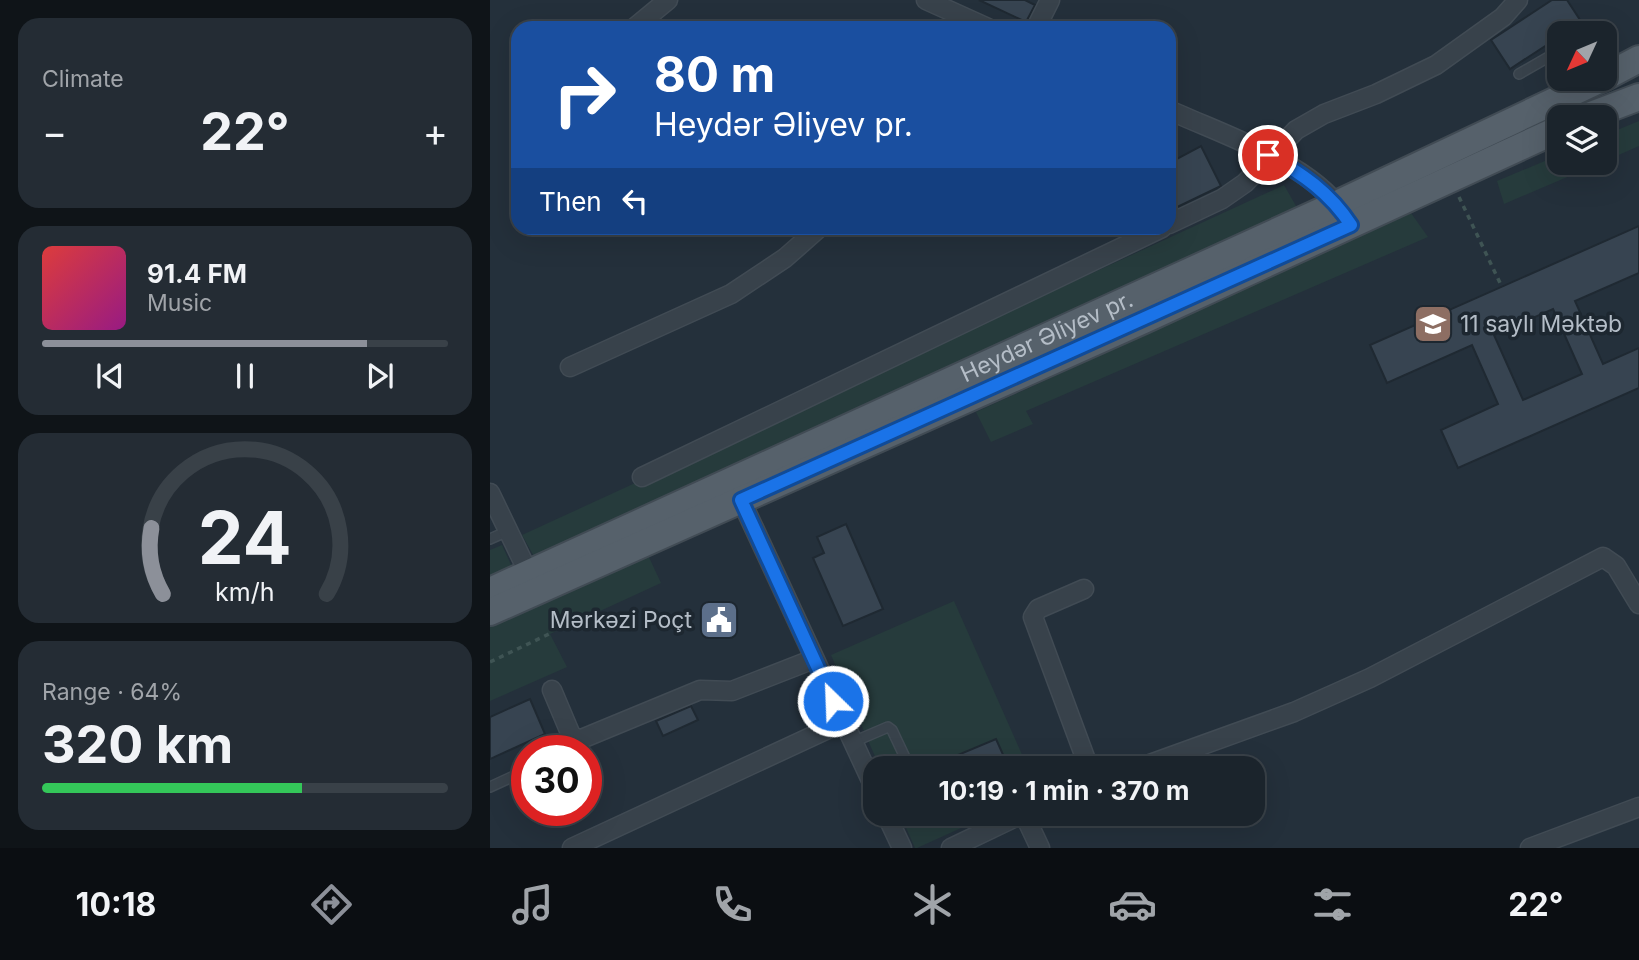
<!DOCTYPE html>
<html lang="en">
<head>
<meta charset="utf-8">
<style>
  body { margin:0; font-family:Inter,sans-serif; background:#242c34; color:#f1f3f6; height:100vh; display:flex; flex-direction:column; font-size:26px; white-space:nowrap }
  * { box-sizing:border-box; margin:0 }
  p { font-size:23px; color:#a0a4a9 }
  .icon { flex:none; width:38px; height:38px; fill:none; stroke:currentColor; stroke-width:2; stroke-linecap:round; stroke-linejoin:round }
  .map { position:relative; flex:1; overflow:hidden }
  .sheet { display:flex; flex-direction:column; gap:18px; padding:18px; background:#0f1418; width:490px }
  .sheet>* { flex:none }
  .guide { position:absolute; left:21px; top:21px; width:665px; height:214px; border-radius:21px; box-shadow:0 7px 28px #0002,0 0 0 2px #394148; background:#1a4fa0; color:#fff; overflow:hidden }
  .needle { width:46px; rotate:226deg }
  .tools { position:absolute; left:1057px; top:21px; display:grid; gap:14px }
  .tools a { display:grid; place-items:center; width:70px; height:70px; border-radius:14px; background:#1b242c; box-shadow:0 7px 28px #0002,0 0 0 2px #394148; font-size:35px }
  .speed { position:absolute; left:21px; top:735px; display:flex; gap:14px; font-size:35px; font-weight:700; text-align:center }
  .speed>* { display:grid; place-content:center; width:91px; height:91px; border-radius:50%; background:#1b242c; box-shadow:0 7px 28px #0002,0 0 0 2px #394148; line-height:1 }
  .speed .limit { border:10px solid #d22; background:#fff; color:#111 }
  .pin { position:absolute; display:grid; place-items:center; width:60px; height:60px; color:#fff; margin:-30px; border:4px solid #fff; border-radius:50%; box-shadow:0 2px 7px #0007 }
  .me { position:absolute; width:77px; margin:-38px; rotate:336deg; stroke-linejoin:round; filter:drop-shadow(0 0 5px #0008) }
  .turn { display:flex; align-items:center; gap:24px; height:147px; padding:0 28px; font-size:32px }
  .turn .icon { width:91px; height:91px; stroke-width:2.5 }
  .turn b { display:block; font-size:49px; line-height:60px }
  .then { display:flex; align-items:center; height:66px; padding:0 28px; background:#0003; gap:14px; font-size:26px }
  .big { font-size:52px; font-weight:700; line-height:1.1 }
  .sheet .tile { flex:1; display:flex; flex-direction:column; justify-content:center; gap:10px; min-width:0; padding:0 24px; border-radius:21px; background:#242c34 }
  .sheet .dial { align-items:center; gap:0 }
  .dial svg { height:182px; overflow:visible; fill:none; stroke:#394148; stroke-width:7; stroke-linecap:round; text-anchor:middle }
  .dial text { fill:#f1f3f6; stroke:none }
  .song { display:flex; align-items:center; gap:21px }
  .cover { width:84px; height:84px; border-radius:10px; background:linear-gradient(135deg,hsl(0 70% 55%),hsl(310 70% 35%)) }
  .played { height:7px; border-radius:4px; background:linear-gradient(90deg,#8c9099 80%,#394148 80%) }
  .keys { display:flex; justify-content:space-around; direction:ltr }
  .heat { display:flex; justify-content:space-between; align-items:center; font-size:38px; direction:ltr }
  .charge { height:10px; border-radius:5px; background:linear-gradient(90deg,#34c759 64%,#394148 0) }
  .trip { position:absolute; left:373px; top:756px; width:402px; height:70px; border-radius:21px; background:#1b242c; box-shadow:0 7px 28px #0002,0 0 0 2px #394148; font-weight:700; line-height:70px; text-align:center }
  .menu { display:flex; height:112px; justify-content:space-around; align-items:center; background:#0b0e12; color:#a0a4a9 }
  .menu .icon { width:49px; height:49px }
  .menu .on { color:#8c9099 }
  .menu b { font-size:32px; color:#f1f3f6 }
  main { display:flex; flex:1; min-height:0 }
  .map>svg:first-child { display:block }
  .green { fill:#263b3c }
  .building { fill:#374451; stroke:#1f2932; stroke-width:2; fill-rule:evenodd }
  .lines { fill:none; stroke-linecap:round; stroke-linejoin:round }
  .lane-casing { stroke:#414b54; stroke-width:12 }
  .street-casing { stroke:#414b54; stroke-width:21 }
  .primary-casing { stroke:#414b54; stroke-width:30 }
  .path { stroke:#3f5454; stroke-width:3.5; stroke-dasharray:5 5; stroke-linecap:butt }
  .lane { stroke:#38424b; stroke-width:9 }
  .street { stroke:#38424b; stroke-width:18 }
  .primary { stroke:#56616b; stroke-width:26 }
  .route-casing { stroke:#114b97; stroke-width:18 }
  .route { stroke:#1a73e8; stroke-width:12 }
  .labels { text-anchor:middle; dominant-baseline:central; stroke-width:7; stroke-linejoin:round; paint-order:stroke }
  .poi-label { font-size:23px; fill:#b4bdc7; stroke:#1d2730; text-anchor:start }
  .street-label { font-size:23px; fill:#b4bdc7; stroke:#1d2730 }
</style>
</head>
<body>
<main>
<section class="sheet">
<div class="tile"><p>Climate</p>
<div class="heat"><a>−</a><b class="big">22°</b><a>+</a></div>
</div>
<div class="tile">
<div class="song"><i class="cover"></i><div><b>91.4 FM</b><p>Music</p></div></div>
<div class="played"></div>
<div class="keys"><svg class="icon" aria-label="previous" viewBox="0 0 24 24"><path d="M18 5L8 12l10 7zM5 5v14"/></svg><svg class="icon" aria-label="pause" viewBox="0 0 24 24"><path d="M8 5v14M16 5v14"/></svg><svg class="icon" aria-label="next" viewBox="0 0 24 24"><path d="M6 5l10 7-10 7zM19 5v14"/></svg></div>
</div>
<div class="tile dial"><svg viewBox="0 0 100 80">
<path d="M14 69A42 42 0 1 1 86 69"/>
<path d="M14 69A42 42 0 0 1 9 40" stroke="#8c9099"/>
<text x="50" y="56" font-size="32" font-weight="700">24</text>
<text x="50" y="72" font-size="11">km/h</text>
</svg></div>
<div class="tile"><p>Range · 64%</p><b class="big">320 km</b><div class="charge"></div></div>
</section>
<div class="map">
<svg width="1149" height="848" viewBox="0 0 1149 848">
  <rect width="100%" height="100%" fill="#24303b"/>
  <!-- green -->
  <g class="green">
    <polygon points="1149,121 1149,146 1115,161 1115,135"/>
    <polygon points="1069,155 1069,163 1110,163 1014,204 1007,181"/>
    <polygon points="794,185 810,213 46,560 32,535"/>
    <polygon points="921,213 938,237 536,411 543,424 501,442 486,412"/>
    <polygon points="12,545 23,569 0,580 0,550"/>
    <polygon points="157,553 171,583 60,634 77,667 0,701 0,624"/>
    <polygon points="464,601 538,768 390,768 341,655"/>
    <polygon points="410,814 502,814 427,848 425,848"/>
  </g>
  <!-- building -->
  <g class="building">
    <polygon points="489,0 535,0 545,5 536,22"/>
    <polygon points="1062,0 1077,0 1092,23 1075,33 1069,33 1069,37 1020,69 1001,40"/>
    <polygon points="711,146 731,186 679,211 679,163"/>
    <path d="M1149 226V273L1085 301 1113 364 1149 348V388L968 468 951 430 1008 404 982 345 897 383 880 345ZM1063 309 1092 374 1033 400 1004 335Z"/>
    <polygon points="356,524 393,609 353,626 323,558 334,553 327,537"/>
    <polygon points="40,699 55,734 0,759 0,717"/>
    <polygon points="201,706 208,720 173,736 166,721"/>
    <polygon points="506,739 519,768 437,768"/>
  </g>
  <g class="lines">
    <!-- lane casing -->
    <g class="lane-casing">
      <g id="lane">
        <polyline points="1029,74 1069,51"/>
        <polyline points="0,539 18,531"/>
        <polyline points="363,742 398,727 402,730 420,768"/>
        <polyline points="76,751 89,740"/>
        <polyline points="0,787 37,770"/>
        <polyline points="441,814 443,819"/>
      </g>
    </g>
    <!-- street casing -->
    <g class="street-casing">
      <g id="street">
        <polyline points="436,0 498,28"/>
        <polyline points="144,28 178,0"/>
        <polyline points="546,28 560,0"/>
        <path d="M679 110C731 134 818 162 851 210"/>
        <polyline points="679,224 732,199 755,183 806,130 834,114 886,94 946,65 1013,17 1028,0"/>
        <polyline points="80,367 241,294 295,258 329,228"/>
        <polyline points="152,477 672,228"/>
        <polyline points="0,493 39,574"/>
        <polyline points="251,500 385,789"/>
        <polyline points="594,589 548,609 543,617 599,768"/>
        <polyline points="62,690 81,735 89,740 210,690 242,691 324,659"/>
        <polyline points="649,768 804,712 880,678 1113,557 1126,566 1149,604"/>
        <polyline points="396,814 412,848"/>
        <polyline points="534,814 550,848"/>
        <polyline points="82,848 353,722"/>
        <polyline points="461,848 532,814"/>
        <polyline points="1040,848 1149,807"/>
      </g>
    </g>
    <!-- primary casing -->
    <g class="primary-casing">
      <g id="primary">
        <polyline points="1115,77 1149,59"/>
        <polyline points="1096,117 1149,97"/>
        <path id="s1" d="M0 591 847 204 1111 79"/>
        <polyline points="0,612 654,320 1069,129"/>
      </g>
    </g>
    <!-- path -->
    <g class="path">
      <polyline points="969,197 1012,287"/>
      <polyline points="0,662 59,634"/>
    </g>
    <!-- lane -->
    <use href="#lane" class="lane"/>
    <!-- street -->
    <use href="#street" class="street"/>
    <!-- primary -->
    <use href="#primary" class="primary"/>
  </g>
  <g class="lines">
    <!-- route casing -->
    <g class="route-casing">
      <path id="route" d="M343 701 251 500 861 225C840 193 812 173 778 155"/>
    </g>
    <!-- route -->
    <use href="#route" class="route"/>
  </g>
  <!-- icons -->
  <defs>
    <g id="school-square" transform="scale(2.0125)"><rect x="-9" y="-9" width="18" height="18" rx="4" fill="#8d6e63" stroke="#1d2730"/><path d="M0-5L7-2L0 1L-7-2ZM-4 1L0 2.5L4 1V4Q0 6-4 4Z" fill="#fff"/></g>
    <g id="civic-square" transform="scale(2.0125)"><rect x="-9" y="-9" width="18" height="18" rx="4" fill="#5c6f8a" stroke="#1d2730"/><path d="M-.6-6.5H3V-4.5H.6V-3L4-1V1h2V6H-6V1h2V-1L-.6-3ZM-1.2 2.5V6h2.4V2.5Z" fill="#fff"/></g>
  </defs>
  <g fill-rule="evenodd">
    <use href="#school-square" x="943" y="324"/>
    <use href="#civic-square" x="229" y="620"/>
  </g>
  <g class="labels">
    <!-- poi labels -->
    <g class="poi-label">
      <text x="970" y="324">11 saylı Məktəb</text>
      <text x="202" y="620" text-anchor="end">Mərkəzi Poçt</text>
    </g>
    <!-- street labels -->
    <g class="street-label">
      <text stroke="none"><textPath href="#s1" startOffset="612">Heydər Əliyev pr.</textPath></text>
    </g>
  </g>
</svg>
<div class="tools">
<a><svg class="needle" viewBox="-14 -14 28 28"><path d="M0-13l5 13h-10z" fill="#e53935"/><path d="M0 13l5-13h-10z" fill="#a0a4a9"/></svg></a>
<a><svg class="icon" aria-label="layers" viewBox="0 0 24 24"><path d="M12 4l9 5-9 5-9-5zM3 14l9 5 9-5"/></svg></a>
</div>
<div class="speed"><div class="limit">30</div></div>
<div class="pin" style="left:778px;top:155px;background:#d93025"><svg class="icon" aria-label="arrive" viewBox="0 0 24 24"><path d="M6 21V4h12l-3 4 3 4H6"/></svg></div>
<svg class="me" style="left:343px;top:701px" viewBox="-20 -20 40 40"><circle r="17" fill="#1a73e8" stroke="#fff" stroke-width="3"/><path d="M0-11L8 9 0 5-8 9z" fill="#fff"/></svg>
<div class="trip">10:19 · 1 min · 370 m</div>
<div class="guide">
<div class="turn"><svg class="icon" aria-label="right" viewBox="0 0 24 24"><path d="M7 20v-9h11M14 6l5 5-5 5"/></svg><div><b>80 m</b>Heydər Əliyev pr.</div></div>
<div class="then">Then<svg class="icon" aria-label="left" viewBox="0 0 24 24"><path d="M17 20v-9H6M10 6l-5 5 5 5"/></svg></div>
</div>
</div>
</main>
<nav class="menu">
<b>10:18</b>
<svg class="icon on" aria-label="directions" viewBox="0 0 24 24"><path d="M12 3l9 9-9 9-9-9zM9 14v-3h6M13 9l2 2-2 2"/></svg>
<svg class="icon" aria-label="music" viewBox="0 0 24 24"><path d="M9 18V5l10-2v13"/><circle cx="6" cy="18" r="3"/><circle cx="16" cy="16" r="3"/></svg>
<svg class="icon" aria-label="phone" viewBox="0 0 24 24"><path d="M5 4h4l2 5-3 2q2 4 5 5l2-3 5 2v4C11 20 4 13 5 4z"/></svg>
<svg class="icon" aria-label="climate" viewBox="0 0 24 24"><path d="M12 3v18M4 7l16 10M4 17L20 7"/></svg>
<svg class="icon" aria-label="car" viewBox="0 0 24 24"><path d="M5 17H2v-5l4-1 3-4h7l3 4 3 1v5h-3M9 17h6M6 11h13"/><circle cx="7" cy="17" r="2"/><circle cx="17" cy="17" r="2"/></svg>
<svg class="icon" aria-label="filters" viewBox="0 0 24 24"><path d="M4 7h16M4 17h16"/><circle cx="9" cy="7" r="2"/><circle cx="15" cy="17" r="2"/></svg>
<b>22°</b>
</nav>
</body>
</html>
